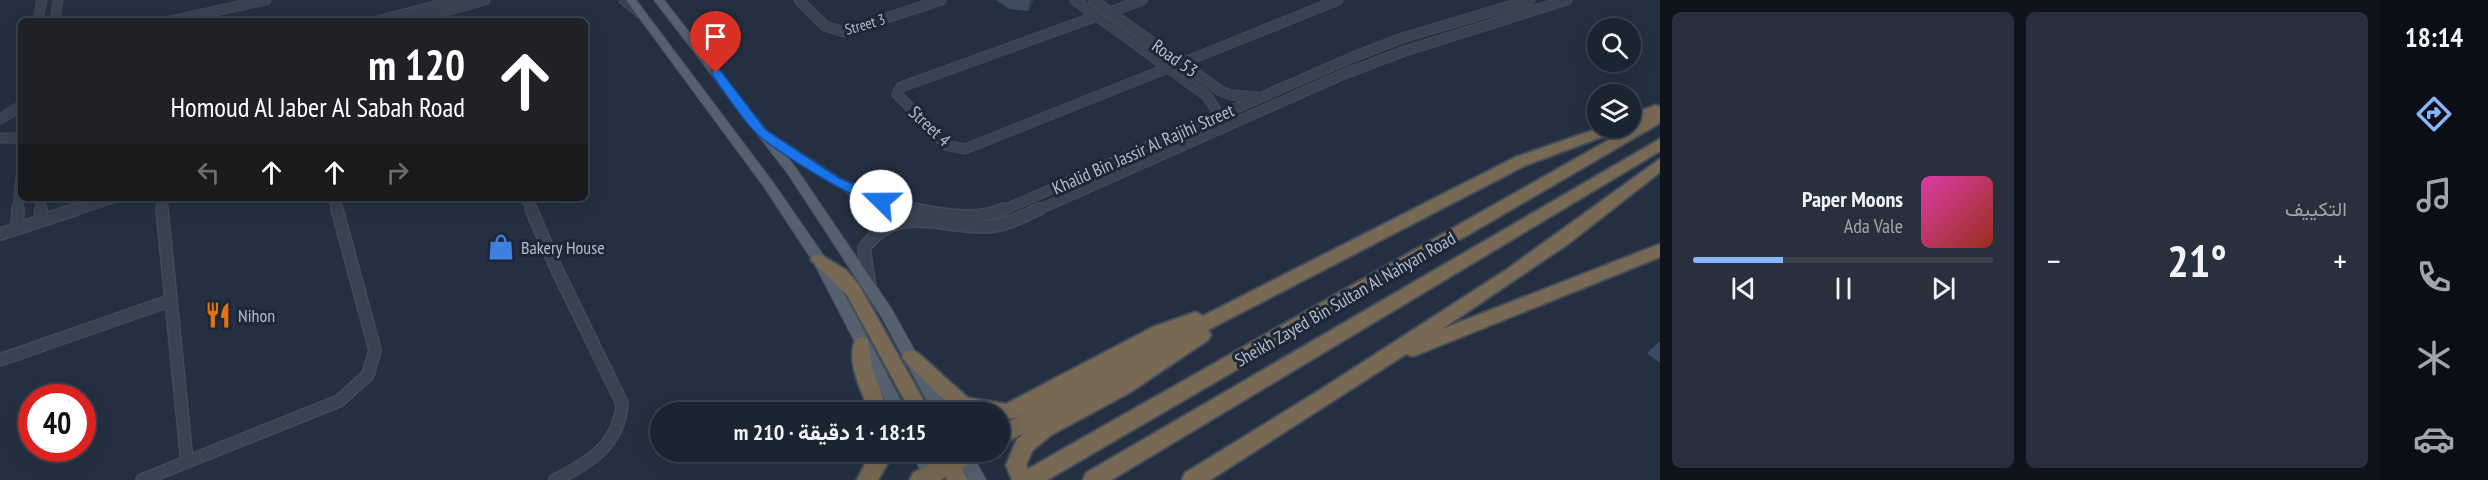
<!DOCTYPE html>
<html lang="ar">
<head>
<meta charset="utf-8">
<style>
  body { margin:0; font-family:"PT Sans Narrow",Vazirmatn,sans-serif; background:#28303d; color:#f1f3f6; direction:rtl; height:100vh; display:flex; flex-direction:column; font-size:22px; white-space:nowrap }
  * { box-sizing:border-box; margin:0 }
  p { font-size:20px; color:#a0a4ab }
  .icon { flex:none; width:33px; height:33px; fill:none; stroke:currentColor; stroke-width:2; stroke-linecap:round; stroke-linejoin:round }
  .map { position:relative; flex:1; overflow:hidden; direction:ltr }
  .sheet { display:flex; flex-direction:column; gap:12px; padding:12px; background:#0f141b; width:720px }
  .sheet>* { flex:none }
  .top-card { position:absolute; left:18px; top:18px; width:570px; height:183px; border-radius:9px; box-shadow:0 6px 24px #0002,0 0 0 2px #39414d; direction:rtl; background:#202124; color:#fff; overflow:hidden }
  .fabs { position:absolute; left:1587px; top:18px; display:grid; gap:12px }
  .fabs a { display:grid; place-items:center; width:54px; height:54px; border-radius:50%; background:#1b2431; box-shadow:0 6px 24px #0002,0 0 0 2px #39414d; font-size:30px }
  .speed { position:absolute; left:18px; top:384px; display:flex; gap:12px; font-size:30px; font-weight:700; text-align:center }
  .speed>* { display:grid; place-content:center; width:78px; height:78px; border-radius:50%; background:#1b2431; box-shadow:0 6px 24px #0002,0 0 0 2px #39414d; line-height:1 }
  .speed .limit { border:9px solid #d22; background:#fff; color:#111 }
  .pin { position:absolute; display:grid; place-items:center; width:51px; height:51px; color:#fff; margin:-62px -26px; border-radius:50% 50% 50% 0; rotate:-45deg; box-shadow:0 0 6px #0007 }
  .pin .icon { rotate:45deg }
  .me { position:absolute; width:66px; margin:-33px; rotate:292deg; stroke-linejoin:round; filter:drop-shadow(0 0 4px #0008) }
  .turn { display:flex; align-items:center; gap:21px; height:126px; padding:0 24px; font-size:27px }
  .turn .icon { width:78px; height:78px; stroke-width:2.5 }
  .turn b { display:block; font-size:42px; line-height:51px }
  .lanes { display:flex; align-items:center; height:57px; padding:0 24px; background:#0003; justify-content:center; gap:30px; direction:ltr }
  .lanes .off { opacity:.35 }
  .big { font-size:45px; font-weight:700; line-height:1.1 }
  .sheet .tile { flex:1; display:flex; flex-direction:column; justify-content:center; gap:9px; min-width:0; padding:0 21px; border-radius:9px; background:#28303d }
  .song { display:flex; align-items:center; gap:18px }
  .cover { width:72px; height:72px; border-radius:9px; background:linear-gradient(135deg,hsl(320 70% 55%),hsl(10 70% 35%)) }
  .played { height:6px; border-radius:3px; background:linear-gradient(90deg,#87b6fd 30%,#39414d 30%) }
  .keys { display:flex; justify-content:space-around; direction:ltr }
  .heat { display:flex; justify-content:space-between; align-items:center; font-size:33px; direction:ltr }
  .sheet .tiles { flex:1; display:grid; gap:12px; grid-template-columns:repeat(2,1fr) }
  .trip { position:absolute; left:650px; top:402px; width:360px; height:60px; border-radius:30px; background:#1b2431; box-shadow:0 6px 24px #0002,0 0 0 2px #39414d; font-weight:700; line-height:60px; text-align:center; direction:rtl }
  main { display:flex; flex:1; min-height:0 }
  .tabs { display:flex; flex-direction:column; width:108px; justify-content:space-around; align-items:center; background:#0b0e14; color:#a0a4ab }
  .tabs .icon { width:42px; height:42px }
  .tabs .active { color:#87b6fd }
  .tabs b { font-size:27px; color:#f1f3f6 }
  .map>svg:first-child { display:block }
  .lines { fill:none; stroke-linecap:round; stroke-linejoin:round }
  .minor-far1-casing { stroke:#414b59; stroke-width:11 }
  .minor-casing { stroke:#414b59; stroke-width:14 }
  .major-casing { stroke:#414b59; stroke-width:2 }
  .highway-casing { stroke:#434d5b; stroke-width:4 }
  .minor-far1 { stroke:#384250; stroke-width:9 }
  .minor { stroke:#384250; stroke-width:11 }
  .major { fill:#566170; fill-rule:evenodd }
  .highway { fill:#776954; fill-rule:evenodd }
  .wall { fill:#3e4c5f }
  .shaded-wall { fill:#2e3c4e }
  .route { fill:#1a73e8; stroke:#114b97; stroke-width:1.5 }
  .labels { text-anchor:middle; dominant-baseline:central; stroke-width:6; stroke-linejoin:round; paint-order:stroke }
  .far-street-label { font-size:15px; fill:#b4bdcb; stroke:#1d2735 }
  .street-label { font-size:18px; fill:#b4bdcb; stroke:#1d2735 }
  .poi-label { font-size:18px; fill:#b4bdcb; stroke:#1d2735; text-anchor:start }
</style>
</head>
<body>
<main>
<nav class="tabs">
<b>18:14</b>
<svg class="icon active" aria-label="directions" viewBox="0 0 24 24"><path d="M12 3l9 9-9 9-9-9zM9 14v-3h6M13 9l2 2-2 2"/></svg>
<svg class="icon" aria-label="music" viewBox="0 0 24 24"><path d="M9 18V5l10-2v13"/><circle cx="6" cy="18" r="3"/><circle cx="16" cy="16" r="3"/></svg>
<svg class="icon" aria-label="phone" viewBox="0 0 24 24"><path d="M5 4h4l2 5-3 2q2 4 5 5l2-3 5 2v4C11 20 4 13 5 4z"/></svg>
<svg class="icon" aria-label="climate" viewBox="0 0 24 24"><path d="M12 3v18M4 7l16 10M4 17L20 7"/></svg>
<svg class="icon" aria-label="car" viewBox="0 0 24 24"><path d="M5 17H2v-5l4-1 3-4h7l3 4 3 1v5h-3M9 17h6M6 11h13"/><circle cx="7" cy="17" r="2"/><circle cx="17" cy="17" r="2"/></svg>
</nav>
<section class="sheet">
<div class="tiles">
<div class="tile"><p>التكييف</p>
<div class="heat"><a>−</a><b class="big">21°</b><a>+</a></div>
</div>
<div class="tile">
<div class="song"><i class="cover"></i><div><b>Paper Moons</b><p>Ada Vale</p></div></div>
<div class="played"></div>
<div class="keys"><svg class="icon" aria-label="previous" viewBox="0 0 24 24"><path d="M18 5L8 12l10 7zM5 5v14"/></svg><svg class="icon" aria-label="pause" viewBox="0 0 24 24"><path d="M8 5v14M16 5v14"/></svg><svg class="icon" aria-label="next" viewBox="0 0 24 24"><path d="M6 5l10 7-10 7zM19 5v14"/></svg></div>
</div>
</div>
</section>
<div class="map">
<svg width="1660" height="480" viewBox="0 0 1660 480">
  <rect width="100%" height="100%" fill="#243041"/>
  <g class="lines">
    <!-- minor-far1 casing -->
    <g class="minor-far1-casing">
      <g id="minor-far1">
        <polyline points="624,0 640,13"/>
        <polyline points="799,0 825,26 844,32 941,0"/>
        <polyline points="1075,0 1207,96 1216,110 1214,117"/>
        <polyline points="1093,0 1221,91 1231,95 1257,97"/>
        <polyline points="1110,12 1142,0"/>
        <polyline points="1097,16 901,87 897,94 946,145 965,149 1168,68"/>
        <polyline points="38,21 42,0"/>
        <polyline points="55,21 58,0"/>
        <polyline points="170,21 266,0"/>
        <polyline points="378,21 456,0"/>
        <polyline points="409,21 485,0"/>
        <polyline points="1182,63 1338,0"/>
        <polyline points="0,119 21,106"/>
        <polyline points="764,134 838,182 881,200 922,211"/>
        <polyline points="0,138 21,138"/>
        <polyline points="851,191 868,211"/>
        <polyline points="161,198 162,211"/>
        <polyline points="334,198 337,211"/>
        <polyline points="526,198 532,211"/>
        <polyline points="18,211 21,177"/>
        <polyline points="40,211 41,198"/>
        <polyline points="73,211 113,198"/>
        <polyline points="1001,211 1353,57 1402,38 1530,0"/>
        <polyline points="1036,211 1344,74 1405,51 1567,0"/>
      </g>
    </g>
    <!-- minor casing -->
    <g class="minor-casing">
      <g id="minor">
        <polyline points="162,209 187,462"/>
        <path d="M531 209 558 272 622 403C620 444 589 463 555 480"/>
        <polyline points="867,209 877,231"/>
        <path d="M915 209C942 215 978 221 1004 209"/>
        <polyline points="40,221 41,209"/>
        <polyline points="17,228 18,209"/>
        <polyline points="0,234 77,209"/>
        <path d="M870 288 864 248C899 203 938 228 986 227 1005 226 1022 217 1039 209"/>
        <polyline points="0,360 169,301"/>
        <polyline points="142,480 339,401 368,375 375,350 337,209"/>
      </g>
    </g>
    <!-- major casing -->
    <g class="major-casing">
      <g id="major">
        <polygon points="626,0 636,0 772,181 824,256 907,412 891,412 814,263 764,187"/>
        <polygon points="654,0 664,0 796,168 891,308 949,412 933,412 881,316 788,174"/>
        <polygon points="911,452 927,452 942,480 925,480"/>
        <polygon points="954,452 971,452 986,480 969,480"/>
      </g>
    </g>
    <!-- highway casing -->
    <g class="highway-casing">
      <g id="highway">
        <polygon points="1656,105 1660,107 1660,123 1047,480 1012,480 1006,465 1017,439 1024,433 999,446 999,427 1078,384 1015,418 999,420 999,412 955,411 902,358 904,353 911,350 918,353 968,398 1006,404 1153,327 1196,312 1203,316 1516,157 1600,128 1620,128 1618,131 1526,165 1208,330 1211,335 1208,340 1129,393 1051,435 1032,451 1026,465 1028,469 1644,120 1630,125 1630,115"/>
        <polygon points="1660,139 1660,151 1111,480 1083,480 1086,473"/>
        <polygon points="1660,159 1660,172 1568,244 1442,329 1660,244 1660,257 1419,354 1413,356 1406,354 1210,480 1182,480 1185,473 1320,390 1506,270"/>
        <polygon points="819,254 846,270 859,285 930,412 911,412 847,295 811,260 813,256"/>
        <path d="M862 337 868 339 872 368 888 412H870C862 392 845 360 856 339Z"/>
        <polygon points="871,452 891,452 889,461 878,480 857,480"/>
        <polygon points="932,452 983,452 980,458 962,468 968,480 947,480 945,477 940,480 910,480 913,473 936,461"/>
      </g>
    </g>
    <!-- minor-far1 -->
    <use href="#minor-far1" class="minor-far1"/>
    <!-- minor -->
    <use href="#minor" class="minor"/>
    <!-- major -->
    <use href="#major" class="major"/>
    <!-- highway -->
    <use href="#highway" class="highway"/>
  </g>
  <!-- wall -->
  <g class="wall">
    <polygon points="997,0 1034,0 1028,11 1010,9 997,1"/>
    <polygon points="1660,341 1660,363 1647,353"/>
  </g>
  <!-- shaded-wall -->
  <polygon class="shaded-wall" points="1030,0 1034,0 1028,11"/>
  <!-- route -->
  <path class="route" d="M712 70H720L766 130 839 178 886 198V205C868 210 772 149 757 134 740 117 726 94 712 75Z"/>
  <!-- icons -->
  <defs>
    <g id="shop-bare" transform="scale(2.07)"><path d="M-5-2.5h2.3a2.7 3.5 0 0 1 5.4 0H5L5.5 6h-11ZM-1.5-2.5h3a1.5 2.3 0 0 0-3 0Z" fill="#3f7fe0" stroke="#1d2735" stroke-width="2.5" paint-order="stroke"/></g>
    <g id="restaurant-bare" transform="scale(2.07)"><path d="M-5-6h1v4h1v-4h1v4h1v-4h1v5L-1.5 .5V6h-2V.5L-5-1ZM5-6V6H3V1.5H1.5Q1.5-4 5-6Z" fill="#e8710a" stroke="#1d2735" stroke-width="2.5" paint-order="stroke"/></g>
  </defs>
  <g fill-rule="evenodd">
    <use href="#shop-bare" x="501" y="247"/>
    <use href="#restaurant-bare" x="218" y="315"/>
  </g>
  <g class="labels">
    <!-- far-street labels -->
    <g class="far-street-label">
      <text transform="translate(865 24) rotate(-16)">Street 3</text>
    </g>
    <!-- street labels -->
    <g class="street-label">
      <text transform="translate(1175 58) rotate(35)">Road 53</text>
      <text transform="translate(930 126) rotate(43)">Street 4</text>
      <text transform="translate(1143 149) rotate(-24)">Khalid Bin Jassir Al Rajihi Street</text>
      <text transform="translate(1345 299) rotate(-30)">Sheikh Zayed Bin Sultan Al Nahyan Road</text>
    </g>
    <!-- poi labels -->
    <g class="poi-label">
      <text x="521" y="247">Bakery House</text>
      <text x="238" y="315">Nihon</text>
    </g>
  </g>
</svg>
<div class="fabs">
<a><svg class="icon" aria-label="search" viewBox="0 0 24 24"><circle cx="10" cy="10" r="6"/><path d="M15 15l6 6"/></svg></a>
<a><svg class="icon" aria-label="layers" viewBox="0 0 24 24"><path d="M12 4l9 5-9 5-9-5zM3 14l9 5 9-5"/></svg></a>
</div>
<div class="speed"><div class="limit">40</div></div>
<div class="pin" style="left:716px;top:73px;background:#d93025"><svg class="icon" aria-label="arrive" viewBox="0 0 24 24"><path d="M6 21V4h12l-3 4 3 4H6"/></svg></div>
<svg class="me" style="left:881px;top:201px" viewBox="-20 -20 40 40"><circle r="19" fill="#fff"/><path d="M0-13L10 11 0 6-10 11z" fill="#1a73e8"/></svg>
<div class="trip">18:15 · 1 دقيقة · 210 m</div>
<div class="top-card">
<div class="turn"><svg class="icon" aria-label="ahead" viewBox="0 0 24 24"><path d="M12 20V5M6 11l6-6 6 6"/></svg><div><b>120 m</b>Homoud Al Jaber Al Sabah Road</div></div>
<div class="lanes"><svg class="icon off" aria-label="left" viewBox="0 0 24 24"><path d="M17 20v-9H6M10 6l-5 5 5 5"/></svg><svg class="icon" aria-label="ahead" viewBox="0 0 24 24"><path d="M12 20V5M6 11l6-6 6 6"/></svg><svg class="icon" aria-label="ahead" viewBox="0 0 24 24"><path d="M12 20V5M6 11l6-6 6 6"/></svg><svg class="icon off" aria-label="right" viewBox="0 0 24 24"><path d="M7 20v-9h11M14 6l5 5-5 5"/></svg></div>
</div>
</div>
</main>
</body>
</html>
